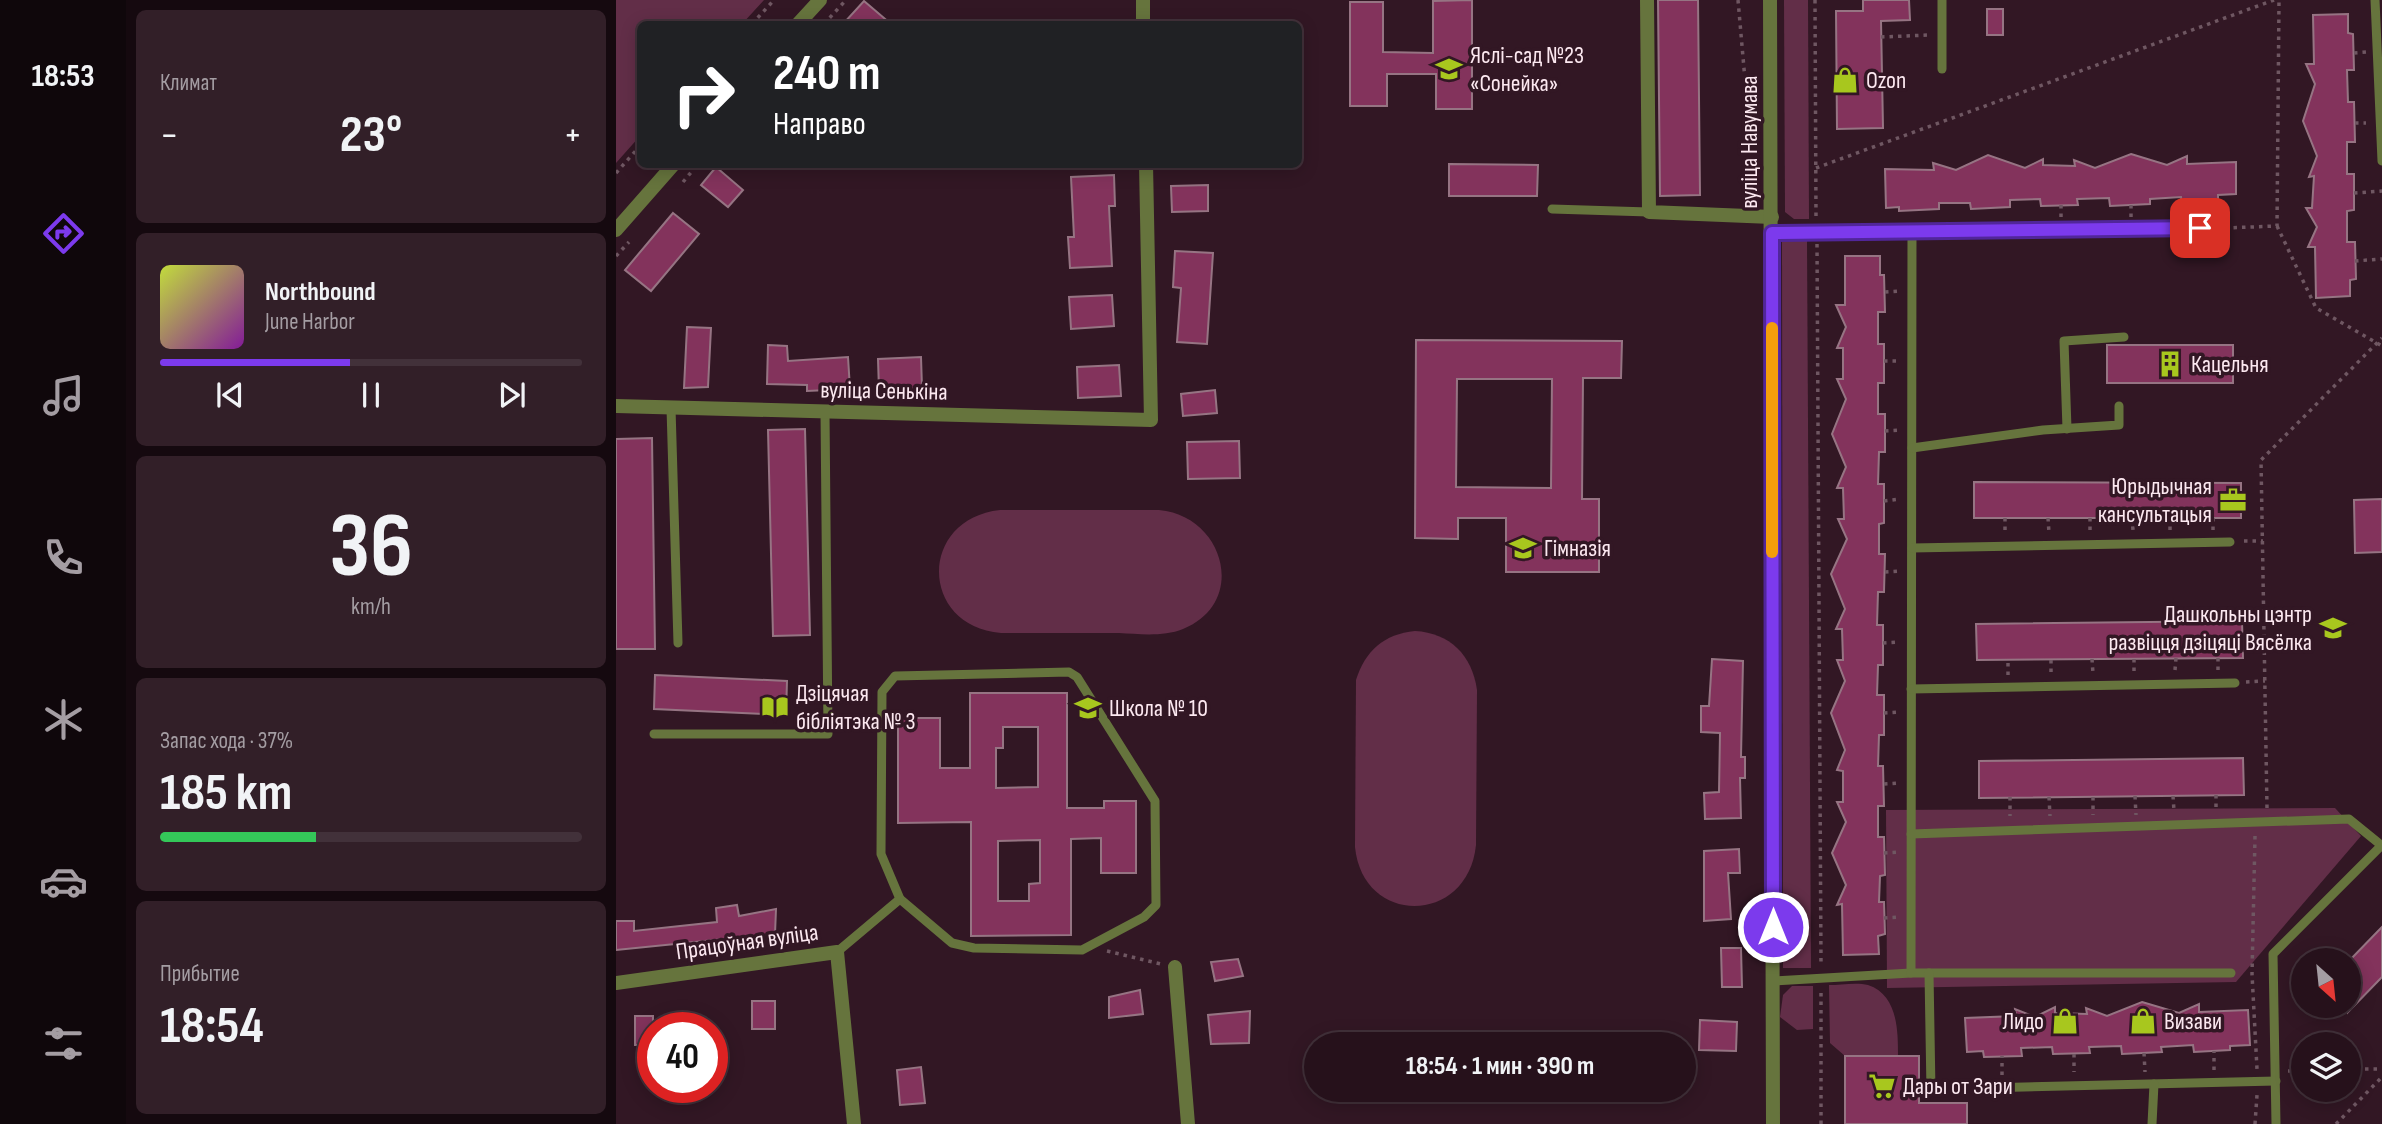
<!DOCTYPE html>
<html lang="ru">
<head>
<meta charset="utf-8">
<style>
  body { margin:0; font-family:"Sofia Sans Condensed",sans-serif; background:#321f28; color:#f1f3f6; height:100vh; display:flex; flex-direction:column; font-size:26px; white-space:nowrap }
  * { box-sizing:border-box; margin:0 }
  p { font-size:23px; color:#a49da3 }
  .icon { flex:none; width:38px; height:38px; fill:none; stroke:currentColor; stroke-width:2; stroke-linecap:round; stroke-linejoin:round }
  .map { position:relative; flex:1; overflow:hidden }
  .sheet { display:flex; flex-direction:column; gap:10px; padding:10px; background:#15090f; width:490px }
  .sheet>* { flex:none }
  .guide { position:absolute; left:21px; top:21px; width:665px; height:147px; border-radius:10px; box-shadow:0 4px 18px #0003,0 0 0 2px #42313a; background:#202124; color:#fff; overflow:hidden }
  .needle { width:46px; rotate:153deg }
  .controls { position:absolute; left:1675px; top:948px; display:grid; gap:14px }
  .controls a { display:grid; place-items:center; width:70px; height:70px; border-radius:50%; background:#26111b; box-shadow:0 4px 18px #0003,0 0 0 2px #42313a; font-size:35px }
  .speed { position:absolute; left:21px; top:1012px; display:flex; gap:14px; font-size:35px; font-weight:700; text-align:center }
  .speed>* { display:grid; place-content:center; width:91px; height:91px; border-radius:50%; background:#26111b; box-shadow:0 4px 18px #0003,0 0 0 2px #42313a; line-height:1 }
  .speed .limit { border:10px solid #d22; background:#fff; color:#111 }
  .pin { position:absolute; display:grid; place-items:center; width:60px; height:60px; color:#fff; margin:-30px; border-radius:14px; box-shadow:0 4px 10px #0006 }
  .me { position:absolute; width:77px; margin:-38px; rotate:0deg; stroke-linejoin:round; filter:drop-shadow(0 0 5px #0008) }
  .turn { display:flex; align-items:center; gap:24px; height:147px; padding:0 21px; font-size:32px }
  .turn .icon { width:91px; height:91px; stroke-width:2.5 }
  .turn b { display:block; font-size:49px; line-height:60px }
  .big { font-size:52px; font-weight:700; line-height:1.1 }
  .sheet .widget { flex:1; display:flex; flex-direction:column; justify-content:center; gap:10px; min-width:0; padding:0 24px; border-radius:10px; background:#321f28 }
  .sheet .dial { align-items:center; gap:0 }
  .dial b { font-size:91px; line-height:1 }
  .song { display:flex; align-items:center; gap:21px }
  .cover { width:84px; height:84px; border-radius:10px; background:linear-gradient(135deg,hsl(70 70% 55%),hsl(290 70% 35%)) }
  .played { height:7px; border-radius:4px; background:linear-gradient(90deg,#7c3aed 45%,#42313a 45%) }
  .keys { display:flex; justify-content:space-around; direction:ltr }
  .heat { display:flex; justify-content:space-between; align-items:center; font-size:38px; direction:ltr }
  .charge { height:10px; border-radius:5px; background:linear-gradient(90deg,#34c759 37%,#42313a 0) }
  .trip { position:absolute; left:688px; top:1032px; width:392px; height:70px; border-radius:35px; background:#26111b; box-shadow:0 4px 18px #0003,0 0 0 2px #42313a; font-weight:700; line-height:70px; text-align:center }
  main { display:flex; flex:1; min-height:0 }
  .tabs { display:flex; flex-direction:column; width:126px; justify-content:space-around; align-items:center; background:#0f070b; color:#a49da3 }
  .tabs .icon { width:49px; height:49px }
  .tabs .selected { color:#7c3aed }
  .tabs b { font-size:32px; color:#f1f3f6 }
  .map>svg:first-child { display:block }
  .green { fill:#622e48 }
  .building { fill:#83335c; stroke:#967483; stroke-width:2; fill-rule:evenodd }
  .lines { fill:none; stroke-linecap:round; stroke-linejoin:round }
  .path { stroke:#6f5762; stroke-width:3.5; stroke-dasharray:3.5 5; stroke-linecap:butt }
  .service { stroke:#66743d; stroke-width:9 }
  .minor { stroke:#66743d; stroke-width:14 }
  .tertiary { stroke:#66743d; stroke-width:14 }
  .route-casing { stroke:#51269a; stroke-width:18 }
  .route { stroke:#7c3aed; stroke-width:12 }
  .slow { stroke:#f59e0b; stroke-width:12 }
  .labels { text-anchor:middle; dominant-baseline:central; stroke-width:7; stroke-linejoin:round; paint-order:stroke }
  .poi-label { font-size:24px; fill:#fce8f0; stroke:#321724; text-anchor:start }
  .street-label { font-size:24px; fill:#fce8f0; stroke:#321724 }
</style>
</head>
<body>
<main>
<nav class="tabs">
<b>18:53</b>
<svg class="icon selected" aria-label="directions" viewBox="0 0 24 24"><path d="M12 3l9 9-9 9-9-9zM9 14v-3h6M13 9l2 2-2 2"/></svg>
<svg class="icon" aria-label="music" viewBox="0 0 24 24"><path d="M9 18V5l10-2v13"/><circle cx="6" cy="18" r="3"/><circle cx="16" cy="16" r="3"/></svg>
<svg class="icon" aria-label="phone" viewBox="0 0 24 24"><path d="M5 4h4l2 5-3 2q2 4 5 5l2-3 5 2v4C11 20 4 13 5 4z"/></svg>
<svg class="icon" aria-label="climate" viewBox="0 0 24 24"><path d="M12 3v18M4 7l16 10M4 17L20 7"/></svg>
<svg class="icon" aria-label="car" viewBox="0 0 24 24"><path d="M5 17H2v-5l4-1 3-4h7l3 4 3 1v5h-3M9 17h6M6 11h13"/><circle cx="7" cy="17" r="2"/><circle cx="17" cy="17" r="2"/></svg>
<svg class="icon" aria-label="filters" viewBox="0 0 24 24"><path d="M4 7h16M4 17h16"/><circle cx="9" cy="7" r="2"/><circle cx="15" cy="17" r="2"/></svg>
</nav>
<section class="sheet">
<div class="widget"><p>Климат</p>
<div class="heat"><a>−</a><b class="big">23°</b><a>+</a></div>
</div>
<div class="widget">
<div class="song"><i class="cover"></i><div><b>Northbound</b><p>June Harbor</p></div></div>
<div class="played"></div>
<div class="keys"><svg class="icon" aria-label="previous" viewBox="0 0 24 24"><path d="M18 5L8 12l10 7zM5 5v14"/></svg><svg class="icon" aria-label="pause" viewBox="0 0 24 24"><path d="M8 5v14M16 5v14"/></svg><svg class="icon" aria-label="next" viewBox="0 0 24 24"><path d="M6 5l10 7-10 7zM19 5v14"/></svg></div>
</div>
<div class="widget dial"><b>36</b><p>km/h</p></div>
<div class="widget"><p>Запас хода · 37%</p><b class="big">185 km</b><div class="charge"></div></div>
<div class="widget"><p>Прибытие</p><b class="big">18:54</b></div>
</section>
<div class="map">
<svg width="1766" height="1124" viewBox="0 0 1766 1124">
  <rect width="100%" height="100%" fill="#321724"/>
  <!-- green -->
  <g class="green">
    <polygon points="0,0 148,0 126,24 24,24 24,136 0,163"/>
    <polygon points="1168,0 1192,0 1193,219 1178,219 1169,212"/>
    <polygon points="1166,240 1191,241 1195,968 1167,968"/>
    <path d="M384 510H543C609 516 632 603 567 629 547 637 523 634 503 633 464 633 425 633 385 633 303 626 302 519 384 510Z"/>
    <path d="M799 631C834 633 856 655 861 690L860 845C852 925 747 927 739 847L740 680C749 651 768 634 799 631Z"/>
    <polygon points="1719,808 1745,836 1620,982 1271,988 1270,810"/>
    <path d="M1213 985C1224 985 1241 982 1252 985 1282 995 1282 1031 1282 1056H1229L1214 1043Z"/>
    <polygon points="1176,986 1197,986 1197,1029 1181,1030 1164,1017 1167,995"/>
  </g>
  <!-- building -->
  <g class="building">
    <polygon points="856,0 856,109 820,109 820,74 771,74 771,106 734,106 734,2 767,2 767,52 817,53 817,1"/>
    <polygon points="1042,0 1082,0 1084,195 1044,196"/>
    <polygon points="1247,0 1293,0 1294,20 1265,21 1267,128 1221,129 1220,11 1247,11"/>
    <polygon points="248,1 275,24 227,24"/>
    <rect x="1371" y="9" width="16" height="26"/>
    <polygon points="1732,14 1732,33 1737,34 1738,70 1731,70 1732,102 1738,102 1739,142 1731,142 1731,174 1738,174 1738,210 1731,211 1731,242 1739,242 1740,279 1734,280 1734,296 1700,298 1699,247 1692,247 1701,227 1690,208 1696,208 1698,176 1693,177 1701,156 1687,121 1699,84 1690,64 1698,64 1697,15"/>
    <polygon points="1515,154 1551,165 1571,156 1571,164 1620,162 1620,194 1602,195 1602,203 1566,204 1565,197 1534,199 1534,204 1494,206 1493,198 1461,199 1462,205 1425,206 1424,199 1394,200 1394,207 1355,209 1354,203 1323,203 1323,209 1283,211 1283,207 1270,208 1269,169 1318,170 1317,163 1340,170 1372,155 1409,168 1427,159 1427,165 1459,166 1458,160 1479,168"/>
    <polygon points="833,164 922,165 921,196 833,196"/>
    <polygon points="100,167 127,190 112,207 85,185"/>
    <polygon points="498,175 499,206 493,206 496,266 454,268 452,237 458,237 455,177"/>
    <polygon points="592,185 592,211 556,212 555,186"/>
    <polygon points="57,213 83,234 35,291 9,270"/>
    <polygon points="559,251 597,253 591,344 561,342 565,288 557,287"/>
    <polygon points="1229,256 1264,256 1264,275 1268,275 1269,312 1262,312 1262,344 1268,344 1268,383 1262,383 1262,414 1269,414 1269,452 1263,452 1262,484 1268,484 1268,523 1263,524 1263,554 1269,554 1268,592 1262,592 1261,625 1267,625 1267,665 1262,665 1261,695 1268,695 1268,735 1263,735 1262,766 1267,766 1268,806 1262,806 1262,837 1268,837 1269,875 1264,876 1263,902 1268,902 1269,934 1262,936 1263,954 1227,955 1226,904 1221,905 1230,885 1216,853 1230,822 1221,802 1227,802 1227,771 1221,770 1229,750 1215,713 1229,681 1221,660 1227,660 1226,629 1220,629 1229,609 1215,574 1231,539 1222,519 1228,519 1227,488 1221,488 1230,467 1216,434 1230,399 1221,379 1227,379 1227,348 1221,348 1230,327 1220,305 1229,305"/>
    <polygon points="496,295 498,326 455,329 453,297"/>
    <polygon points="71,327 95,328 92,387 68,388"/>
    <path d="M800 340 1006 341 1005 378H967L966 499H983V572H890V518H842V539L799 538ZM841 379H936L935 488 840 487Z"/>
    <polygon points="152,345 171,346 172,361 232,357 234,389 191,391 191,385 151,384"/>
    <rect x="1491" y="345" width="126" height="38"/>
    <polygon points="305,357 306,388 263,391 262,359"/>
    <polygon points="503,365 505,396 462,398 461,367"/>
    <polygon points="599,390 601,413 567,416 565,394"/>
    <polygon points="189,429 194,635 157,636 152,430"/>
    <polygon points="36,438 39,649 0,649 0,439"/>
    <polygon points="623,441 624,478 572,479 571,442"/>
    <polygon points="1358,482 1625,483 1625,518 1358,518"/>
    <polygon points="1766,499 1766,552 1739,553 1738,500"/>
    <polygon points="1626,621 1627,658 1361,660 1360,624"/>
    <polygon points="1096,659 1127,661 1125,757 1129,757 1129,778 1124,778 1125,818 1089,819 1088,793 1103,792 1104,733 1085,732 1085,706 1093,706"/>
    <polygon points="39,675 171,681 170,715 38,709"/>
    <path d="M354 693H451V808H488V801H520V873H485V838L455 839V935L355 936V822L282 823V718H324V768H354ZM387 727H422V787L380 788V748H387ZM424 840V883L413 884V901H382V841Z"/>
    <polygon points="1627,758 1628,795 1363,798 1363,761"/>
    <polygon points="1123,849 1124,873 1112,873 1115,919 1088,921 1088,851"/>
    <polygon points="121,905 123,916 160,909 159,934 0,950 0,921 18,921 18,931 101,922 100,908"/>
    <polygon points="1766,927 1766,977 1732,1012 1732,962"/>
    <polygon points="1105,948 1125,948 1126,987 1106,987"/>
    <polygon points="622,959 627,976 599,981 595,962"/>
    <polygon points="524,990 527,1014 493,1018 493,997"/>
    <rect x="136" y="1001" width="23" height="28"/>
    <polygon points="1526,1002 1563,1013 1583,1004 1583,1012 1632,1010 1634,1045 1614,1046 1614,1050 1578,1052 1577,1045 1545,1047 1546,1052 1506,1054 1505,1046 1473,1047 1474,1053 1437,1054 1436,1047 1405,1048 1406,1056 1368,1057 1367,1051 1351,1052 1349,1018 1400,1016 1399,1009 1419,1017 1439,1007 1439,1013 1471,1014 1470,1008 1491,1016"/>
    <polygon points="634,1011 633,1043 595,1044 592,1015"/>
    <rect x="19" y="1016" width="18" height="29"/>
    <polygon points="1084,1020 1121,1022 1120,1051 1083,1050"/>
    <polygon points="1229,1056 1303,1056 1303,1103 1351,1103 1351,1124 1229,1124"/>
    <polygon points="305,1067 309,1103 284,1105 281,1070"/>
  </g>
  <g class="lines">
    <!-- path -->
    <g class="path">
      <polyline points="1122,0 1136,160"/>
      <polyline points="1199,0 1200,218"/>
      <polyline points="136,24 158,0"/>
      <polyline points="208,24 230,0"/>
      <polyline points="1265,37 1312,35"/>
      <polyline points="1738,53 1750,52"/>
      <polyline points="1739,123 1750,123"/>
      <polyline points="1200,168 1658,0"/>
      <polyline points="0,173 24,146"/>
      <polyline points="67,182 82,164"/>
      <polyline points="1738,193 1766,191"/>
      <polyline points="1515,205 1515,217"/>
      <polyline points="1585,215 1585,203"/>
      <polyline points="1445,217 1445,205"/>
      <polyline points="1661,226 1700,308 1766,346"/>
      <polyline points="1609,228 1661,226 1663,0"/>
      <polyline points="1201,244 1205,964"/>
      <polyline points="0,256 13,242"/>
      <polyline points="1739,261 1766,259"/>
      <polyline points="1269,292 1284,291"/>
      <polyline points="1268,361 1283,361"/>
      <polyline points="1269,431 1285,430"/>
      <polyline points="1268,501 1284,499"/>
      <polyline points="1389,518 1389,533"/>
      <polyline points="1432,518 1433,533"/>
      <polyline points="1474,518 1474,533"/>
      <polyline points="1516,518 1517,530"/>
      <polyline points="1554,518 1554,530"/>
      <polyline points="1597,518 1597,530"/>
      <polyline points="1628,541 1647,541"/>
      <polyline points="1269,572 1284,571"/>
      <polyline points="1267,643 1283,642"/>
      <polyline points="1602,658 1602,670"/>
      <polyline points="1476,659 1477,674"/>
      <polyline points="1518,659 1518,671"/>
      <polyline points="1435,660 1435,675"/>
      <polyline points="1559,670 1560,658"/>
      <polyline points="1392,675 1392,660"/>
      <polyline points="1630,682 1649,681"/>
      <polyline points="1268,713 1284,712"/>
      <polyline points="1268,784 1283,783"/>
      <polyline points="1600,795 1600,811"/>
      <polyline points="1519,796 1520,815"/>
      <polyline points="1557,796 1558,811"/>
      <polyline points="1394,797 1394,816"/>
      <polyline points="1433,797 1434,816"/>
      <polyline points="1477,797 1477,815"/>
      <polyline points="1651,808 1645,460 1766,338"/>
      <polyline points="1639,836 1636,974 1641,1069"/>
      <polyline points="1268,853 1284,852"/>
      <polyline points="1268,918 1284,917"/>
      <polyline points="491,951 545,964"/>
      <polyline points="1205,993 1205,1124"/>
      <polyline points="1528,1053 1529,1072"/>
      <polyline points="1458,1054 1458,1072"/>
      <polyline points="1732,1069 1766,1069"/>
      <polyline points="1598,1070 1598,1051"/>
      <polyline points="1672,1071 1687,1071"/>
      <polyline points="1386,1075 1386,1056"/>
      <polyline points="1639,1124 1641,1095"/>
      <polyline points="1720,1124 1766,1077"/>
    </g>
    <!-- service -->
    <g class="service">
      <polyline points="1759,0 1766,161"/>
      <polyline points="1326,69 1326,0"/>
      <polyline points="936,209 1033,212"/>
      <polyline points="1296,231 1598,228"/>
      <polyline points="1156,233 1296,231 1295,973 1157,981"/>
      <polyline points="55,408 62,643"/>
      <polyline points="1451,429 1448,341 1508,337"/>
      <polyline points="1296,448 1427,430 1503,425 1503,406"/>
      <polyline points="1296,548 1614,542"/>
      <polygon points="453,672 461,677 539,801 540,905 528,917 466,950 358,948 336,943 284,899 265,854 266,692 279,676"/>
      <polyline points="1295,689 1619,683"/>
      <polyline points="38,734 212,734 209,412"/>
      <polyline points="1295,834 1733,819 1765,845"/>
      <polyline points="221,952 284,899"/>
      <polyline points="1295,973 1615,973"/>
      <polyline points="1313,973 1315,1091"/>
      <polyline points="1368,1088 1660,1081"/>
      <polyline points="1536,1124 1538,1084"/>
      <polyline points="1660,1124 1657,954 1766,845"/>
    </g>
    <!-- minor -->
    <g class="minor">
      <polyline points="527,0 527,24"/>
      <polyline points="1031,0 1033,212 1156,217"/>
      <polyline points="0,406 535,420 530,164"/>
      <polyline points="559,967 572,1124"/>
      <polyline points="0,983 221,952 238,1124"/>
    </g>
    <!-- tertiary -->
    <g class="tertiary">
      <polyline points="1154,0 1157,1124"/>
      <polyline points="182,24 204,0"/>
      <polyline points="0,230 58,164"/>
    </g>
  </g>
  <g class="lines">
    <!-- route casing -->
    <g class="route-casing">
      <polyline id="route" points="1157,927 1156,233 1584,228"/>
    </g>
    <!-- route -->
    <use href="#route" class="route"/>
    <!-- slow -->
    <polyline class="slow" points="1156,328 1156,552"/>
  </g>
  <!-- icons -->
  <defs>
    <g id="school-bare" transform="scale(2.1)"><path d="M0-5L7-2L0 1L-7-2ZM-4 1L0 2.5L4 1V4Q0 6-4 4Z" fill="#a8c71e" stroke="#321724" stroke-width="2.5" paint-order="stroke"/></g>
    <g id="shop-bare" transform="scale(2.1)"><path d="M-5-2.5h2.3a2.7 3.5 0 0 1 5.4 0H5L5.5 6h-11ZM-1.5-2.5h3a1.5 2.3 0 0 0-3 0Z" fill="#a8c71e" stroke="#321724" stroke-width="2.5" paint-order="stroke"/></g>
    <g id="building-bare" transform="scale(2.1)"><path d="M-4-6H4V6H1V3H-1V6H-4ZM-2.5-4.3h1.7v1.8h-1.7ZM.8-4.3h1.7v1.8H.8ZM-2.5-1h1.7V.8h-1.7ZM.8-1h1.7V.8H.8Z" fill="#a8c71e" stroke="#321724" stroke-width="2.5" paint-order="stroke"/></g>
    <g id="office-bare" transform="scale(2.1)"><path d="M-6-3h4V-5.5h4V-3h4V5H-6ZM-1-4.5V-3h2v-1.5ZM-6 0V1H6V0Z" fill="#a8c71e" stroke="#321724" stroke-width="2.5" paint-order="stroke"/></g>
    <g id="library-bare" transform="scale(2.1)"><path d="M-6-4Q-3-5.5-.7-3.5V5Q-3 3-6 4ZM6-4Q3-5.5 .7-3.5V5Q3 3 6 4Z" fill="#a8c71e" stroke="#321724" stroke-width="2.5" paint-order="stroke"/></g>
    <g id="supermarket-bare" transform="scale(2.1)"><path d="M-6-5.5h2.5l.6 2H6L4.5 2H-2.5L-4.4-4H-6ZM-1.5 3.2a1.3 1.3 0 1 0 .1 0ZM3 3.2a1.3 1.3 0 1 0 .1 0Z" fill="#a8c71e" stroke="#321724" stroke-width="2.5" paint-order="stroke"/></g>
  </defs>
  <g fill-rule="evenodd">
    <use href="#school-bare" x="833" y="69"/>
    <use href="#shop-bare" x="1229" y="80"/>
    <use href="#building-bare" x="1554" y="364"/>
    <use href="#office-bare" x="1617" y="500"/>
    <use href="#school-bare" x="907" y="548"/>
    <use href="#school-bare" x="1717" y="628"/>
    <use href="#library-bare" x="159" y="707"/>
    <use href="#school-bare" x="472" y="708"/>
    <use href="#shop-bare" x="1449" y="1021"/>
    <use href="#shop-bare" x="1527" y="1021"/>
    <use href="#supermarket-bare" x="1266" y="1086"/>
  </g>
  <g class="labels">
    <!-- poi labels -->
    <g class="poi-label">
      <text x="854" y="55">Яслі-сад №23<tspan x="854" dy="28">«Сонейка»</tspan></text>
      <text x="1250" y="80">Ozon</text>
      <text x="1575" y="364">Кацельня</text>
      <text x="1596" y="486" text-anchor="end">Юрыдычная<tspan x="1596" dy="28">кансультацыя</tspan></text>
      <text x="928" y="548">Гімназія</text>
      <text x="1696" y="614" text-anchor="end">Дашкольны цэнтр<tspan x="1696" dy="28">развіцця дзіцяці Вясёлка</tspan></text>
      <text x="180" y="693">Дзіцячая<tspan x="180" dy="28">бібліятэка № 3</tspan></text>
      <text x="493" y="708">Школа № 10</text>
      <text x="1428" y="1021" text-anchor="end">Лидо</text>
      <text x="1548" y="1021">Визави</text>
      <text x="1287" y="1086">Дары от Зари</text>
    </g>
    <!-- street labels -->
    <g class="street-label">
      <text transform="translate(1133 142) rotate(-90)">вуліца Навумава</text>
      <text transform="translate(268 391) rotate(1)">вуліца Сенькіна</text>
      <text transform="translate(131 942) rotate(-8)">Працоўная вуліца</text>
    </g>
  </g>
</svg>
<div class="controls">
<a><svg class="needle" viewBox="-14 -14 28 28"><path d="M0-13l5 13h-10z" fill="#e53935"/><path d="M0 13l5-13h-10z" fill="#a49da3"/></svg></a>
<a><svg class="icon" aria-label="layers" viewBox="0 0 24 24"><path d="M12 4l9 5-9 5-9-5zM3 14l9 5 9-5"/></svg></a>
</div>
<div class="speed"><div class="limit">40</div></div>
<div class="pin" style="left:1584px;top:228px;background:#d93025"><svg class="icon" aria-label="arrive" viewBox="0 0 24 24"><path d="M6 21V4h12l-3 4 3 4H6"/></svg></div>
<svg class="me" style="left:1157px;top:927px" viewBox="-20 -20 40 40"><circle r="17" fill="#7c3aed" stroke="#fff" stroke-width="3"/><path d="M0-11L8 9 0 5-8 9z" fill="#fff"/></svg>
<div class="trip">18:54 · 1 мин · 390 m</div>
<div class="guide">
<div class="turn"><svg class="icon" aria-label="right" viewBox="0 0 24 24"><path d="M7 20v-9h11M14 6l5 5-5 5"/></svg><div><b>240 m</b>Направо</div></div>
</div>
</div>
</main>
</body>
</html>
